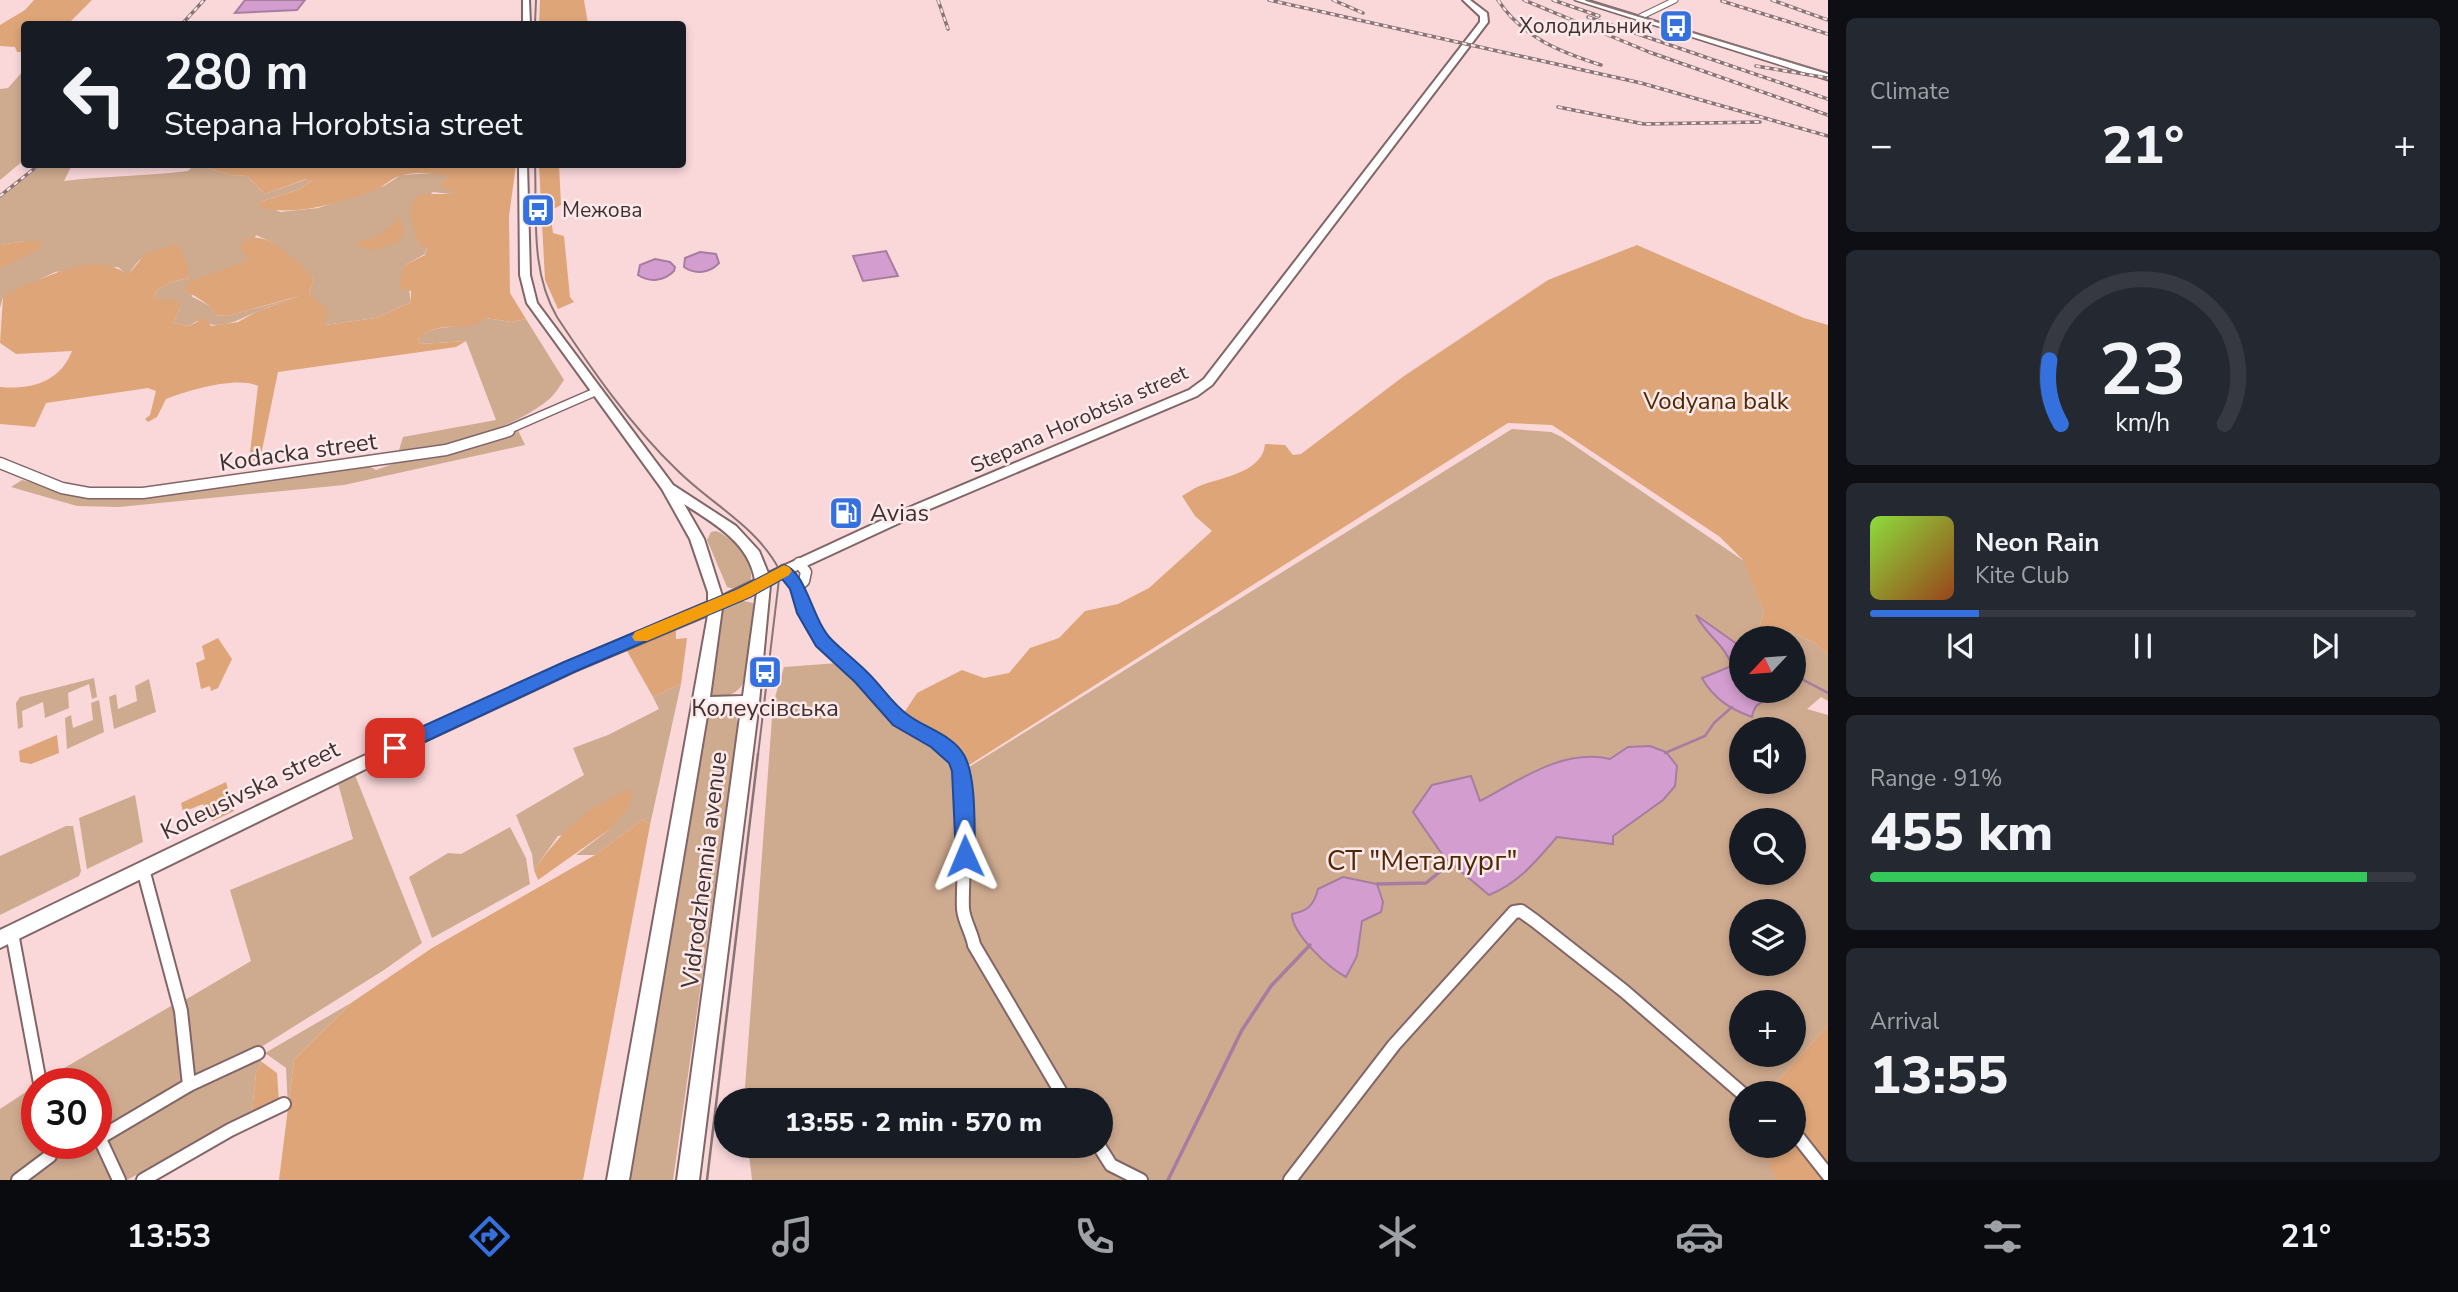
<!DOCTYPE html>
<html lang="en">
<head>
<meta charset="utf-8">
<style>
  body { margin:0; font-family:"Nunito Sans",sans-serif; background:#242831; color:#f1f3f6; height:100vh; display:flex; flex-direction:column; font-size:26px; white-space:nowrap }
  * { box-sizing:border-box; margin:0 }
  p { font-size:23px; color:#9ea1a6 }
  .icon { flex:none; width:38px; height:38px; fill:none; stroke:currentColor; stroke-width:2; stroke-linecap:round; stroke-linejoin:round }
  .map { position:relative; flex:1; overflow:hidden }
  .details { display:flex; flex-direction:column; gap:18px; padding:18px; background:#0d0f14; width:630px }
  .details>* { flex:none }
  .top-card { position:absolute; left:21px; top:21px; width:665px; height:147px; border-radius:7px; box-shadow:0 4px 10px #0003; background:#171b24; color:#f1f3f6; overflow:hidden }
  .needle { width:46px; rotate:244deg }
  .buttons { position:absolute; left:1729px; top:626px; display:grid; gap:14px }
  .buttons a { display:grid; place-items:center; width:77px; height:77px; border-radius:50%; background:#171b24; box-shadow:0 4px 10px #0003; font-size:35px }
  .speed { position:absolute; left:21px; top:1068px; display:flex; gap:14px; font-size:35px; font-weight:700; text-align:center }
  .speed>* { display:grid; place-content:center; width:91px; height:91px; border-radius:50%; background:#171b24; box-shadow:0 4px 10px #0003; line-height:1 }
  .speed .limit { border:10px solid #d22; background:#fff; color:#111 }
  .pin { position:absolute; display:grid; place-items:center; width:60px; height:60px; color:#fff; margin:-30px; border-radius:14px; box-shadow:0 4px 10px #0006 }
  .me { position:absolute; width:77px; margin:-38px; rotate:359deg; stroke-linejoin:round; filter:drop-shadow(0 0 5px #0008) }
  .turn { display:flex; align-items:center; gap:24px; height:147px; padding:0 28px; font-size:32px }
  .turn .icon { width:91px; height:91px; stroke-width:2.5 }
  .turn b { display:block; font-size:49px; line-height:60px }
  .big { font-size:52px; font-weight:800; line-height:1.1 }
  .details .widget { flex:1; display:flex; flex-direction:column; justify-content:center; gap:10px; min-width:0; padding:0 24px; border-radius:10px; background:#242831 }
  .details .dial { align-items:center; gap:0 }
  .dial svg { height:182px; overflow:visible; fill:none; stroke:#363941; stroke-width:7; stroke-linecap:round; text-anchor:middle }
  .dial text { fill:#f1f3f6; stroke:none }
  .song { display:flex; align-items:center; gap:21px }
  .cover { width:84px; height:84px; border-radius:10px; background:linear-gradient(135deg,hsl(90 70% 55%),hsl(20 70% 35%)) }
  .played { height:7px; border-radius:4px; background:linear-gradient(90deg,#3471df 20%,#363941 20%) }
  .keys { display:flex; justify-content:space-around; direction:ltr }
  .heat { display:flex; justify-content:space-between; align-items:center; font-size:38px; direction:ltr }
  .charge { height:10px; border-radius:5px; background:linear-gradient(90deg,#34c759 91%,#363941 0) }
  .trip { position:absolute; left:714px; top:1088px; width:399px; height:70px; border-radius:35px; background:#171b24; box-shadow:0 4px 10px #0003; font-weight:800; line-height:70px; text-align:center }
  .dock { display:flex; height:112px; justify-content:space-around; align-items:center; background:#090b0e; color:#9ea1a6 }
  .dock .icon { width:49px; height:49px }
  .dock .current { color:#3471df }
  .dock b { font-size:32px; color:#f1f3f6 }
  main { display:flex; flex:1; min-height:0 }
  .map>svg:first-child { display:block }
  .green { fill:#ceaa8f; fill-rule:evenodd }
  .forest { fill:#dea578 }
  .water { fill:#d39ecf; stroke:#a67da0; stroke-width:2 }
  .lines { fill:none; stroke-linecap:round; stroke-linejoin:round }
  .stream-far1 { stroke:#a67da0; stroke-width:2.5 }
  .stream { stroke:#a67da0; stroke-width:3.5 }
  .street-far3-casing { stroke:#826567; stroke-width:7 }
  .street-far2-casing { stroke:#826567; stroke-width:10 }
  .street-far1-casing { stroke:#826567; stroke-width:13 }
  .street-casing { stroke:#826567; stroke-width:16 }
  .secondary-casing { stroke:#826567; stroke-width:4 }
  .primary-casing { stroke:#826567; stroke-width:3 }
  .street-far3 { stroke:#fff; stroke-width:5 }
  .street-far2 { stroke:#fff; stroke-width:7 }
  .street-far1 { stroke:#fff; stroke-width:10 }
  .street { stroke:#fff; stroke-width:12 }
  .secondary { fill:#fff; fill-rule:evenodd }
  .primary { fill:#fff; fill-rule:evenodd }
  .tram-far1 { stroke:#897475; stroke-width:2 }
  .tram { stroke:#897475; stroke-width:2.5 }
  .rail-casing { stroke:#897475; stroke-width:3.5 }
  .rail { stroke:#fee9ea; stroke-width:2; stroke-dasharray:4.5; stroke-linecap:butt }
  .route { fill:#3471df; stroke:#224991; stroke-width:2 }
  .slow { fill:#f59e0b }
  .labels { text-anchor:middle; dominant-baseline:central; stroke-width:5; stroke-linejoin:round; paint-order:stroke }
  .far-poi-label { font-size:21px; fill:#3e3132; stroke:#fee9ea; text-anchor:end }
  .far-street-label { font-size:21px; fill:#3e3132; stroke:#fee9ea }
  .park-label { font-size:24px; fill:#4e2905; stroke:#fee9ea }
  .street-label { font-size:24px; fill:#3e3132; stroke:#fee9ea }
  .poi-label { font-size:24px; fill:#3e3132; stroke:#fee9ea; text-anchor:start }
  .near-park-label { font-size:28px; fill:#4e2905; stroke:#fee9ea }
</style>
</head>
<body>
<main>
<div class="map">
<svg width="1828" height="1180" viewBox="0 0 1828 1180">
  <rect width="100%" height="100%" fill="#fad8da"/>
  <!-- green -->
  <g class="green">
    <polygon points="24,70 24,160 0,180 0,89 8,88"/>
    <path d="M41 165H72L64 181C106 176 146 176 188 171L194 165H216L203 167 230 175 247 176 265 194 307 179 311 181 300 189 260 202 280 212 318 208 384 186 401 175 435 173 450 177 442 183 456 191 450 194 433 192 412 212 419 243 427 247 425 254 405 265 411 302 376 318 324 325 309 294 314 278 271 242 256 235 248 260 191 296 210 306 215 315 227 316 304 295C290 300 275 304 261 310 236 320 225 331 197 321L189 326 173 323 180 308 162 303 154 296 157 290 171 282 189 278 177 245C153 254 142 250 128 276L118 267 55 272 3 297 0 308V268L13 260 25 241 0 245V197Z"/>
    <path d="M486 318 512 322 526 319 564 380C559 387 554 396 547 401 513 428 443 452 399 450L403 437 496 420 466 341 420 344 418 339C432 327 441 328 457 326 467 325 477 321 486 318Z"/>
    <path d="M1512 429 1551 432 1562 437 1744 561 1764 612 1756 639H1741V691H1794V639H1783L1790 631 1816 644 1828 655V701L1821 697 1807 709 1828 715V1025L1766 1094H1741V1146H1791L1821 1180H752L748 1146H1101V1101H744L773 704 784 667 838 663C859 680 870 697 888 715 910 738 939 739 961 772ZM1741 730H1794V782H1741ZM1741 821H1794V873H1741ZM1741 912H1794V964H1741ZM1741 1003H1794V1055H1741Z"/>
    <path d="M518 430 525 445 344 485 119 507 77 506 11 487 22 480 90 497H146L367 465 376 470C422 451 472 449 518 430Z"/>
    <path d="M716 531C733 537 757 564 750 583L735 589 727 587 707 540 711 532Z"/>
    <path d="M739 600 753 603 755 608 743 683C738 695 720 700 709 693L721 609 728 603Z"/>
    <polygon points="94,678 97,697 92,699 89,684 68,693 69,708 45,718 43,702 22,711 23,727 18,729 16,703 20,697"/>
    <polygon points="149,679 156,712 114,729 109,697 116,694 118,709 137,701 135,686"/>
    <polygon points="681,684 650,825 643,819 595,855 576,855 610,829 558,836 534,870 532,854 516,815 584,775 573,748 608,735 659,709 653,697"/>
    <polygon points="99,700 104,732 67,749 65,718 71,715 73,728 93,720 91,703"/>
    <polygon points="729,710 735,712 738,725 673,1180 625,1180 703,718 715,711"/>
    <polygon points="355,775 422,943 384,970 258,1049 194,1076 185,1000 251,961 230,890 353,839 338,783"/>
    <polygon points="135,795 143,842 87,869 79,818"/>
    <polygon points="66,826 73,826 81,871 79,876 0,915 0,856"/>
    <polygon points="510,827 526,858 530,884 432,938 409,877 448,853 461,854"/>
    <polygon points="351,1003 294,1060 288,1107 286,1068 265,1053"/>
    <polygon points="171,1006 175,1013 183,1084 96,1132 96,1083 48,1083 47,1078"/>
    <polygon points="257,1058 262,1062 256,1073 252,1112 127,1180 107,1138 182,1094"/>
    <polygon points="32,1088 37,1112 37,1143 43,1143 45,1155 11,1180 0,1180 0,1109"/>
    <polygon points="96,1145 112,1180 24,1180 56,1156"/>
  </g>
  <!-- forest -->
  <g class="forest">
    <polygon points="34,0 92,0 68,24 24,24 24,52 17,52 15,47 0,46 0,25 25,10"/>
    <polygon points="540,0 584,0 588,24 539,24"/>
    <path d="M216 165H516L509 216 510 293 526 319 512 322 486 318C465 336 445 316 418 339L420 344 466 341 456 347 278 372 260 460 249 461 258 386C238 376 188 390 166 399L157 417 148 422 145 419 150 415 156 391 148 388 46 403 35 427 0 424V387C31 390 60 382 72 351L16 354 0 343 3 297C14 288 25 285 38 280 67 268 101 254 128 275L145 254 177 244 187 264 189 278 171 282 157 290 154 296 162 302 167 298 178 302 180 308 173 323 189 326 205 318 211 326 238 322 258 311 299 296 227 316 214 315 210 306 184 289 189 282 248 260 241 248 244 239C271 230 295 261 314 278L309 294 328 309 324 325 376 318 411 302V291L401 289 399 281 405 265 425 255 427 248 419 244 411 220 410 206 419 194H450L455 191 441 188 442 183 449 177C434 173 414 171 400 176 391 178 385 186 377 189 340 203 299 216 260 208V202L300 189 311 181 306 179 265 194 247 176 230 175 200 166Z"/>
    <polygon points="539,165 559,165 561,205 550,211 553,233 564,236 570,297 574,302 558,309 545,280"/>
    <polygon points="394,217 401,220 404,233 399,242 372,251 353,244 375,237 394,224"/>
    <polygon points="25,241 44,242 36,251 0,268 0,245"/>
    <path d="M1637 245 1804 318 1828 325V655L1816 644 1790 631 1783 639H1756L1764 612 1743 560 1720 537 1552 425 1508 423 966 767 952 747 904 713 917 693 962 670 984 678 1009 673 1030 648 1059 638 1085 611 1118 604 1149 588 1212 531 1195 516 1182 496C1188 493 1195 487 1202 485 1223 477 1263 472 1265 444L1285 445 1293 455 1301 454 1404 376 1548 280Z"/>
    <polygon points="676,627 676,639 687,638 681,684 653,697 627,651 655,633"/>
    <polygon points="218,638 232,659 218,688 211,691 210,686 201,689 196,663 205,659 202,646"/>
    <polygon points="57,735 59,753 31,764 20,762 19,751"/>
    <polygon points="226,782 234,811 213,821 205,813 203,804 183,812 181,803"/>
    <path d="M632 788 629 807 610 829 538 880 534 870C564 828 585 809 632 788Z"/>
    <polygon points="643,819 650,825 583,1180 279,1180 294,1060 351,1003 432,948 595,855"/>
    <polygon points="1828,1025 1828,1180 1774,1180 1776,1178 1763,1151 1765,1146 1794,1146 1794,1094 1766,1094"/>
    <polygon points="262,1062 277,1073 279,1101 252,1112 256,1073"/>
  </g>
  <!-- water -->
  <g class="water">
    <polygon points="245,0 305,0 297,10 235,13"/>
    <polygon points="886,251 898,276 863,281 853,256"/>
    <path d="M700 252 716 254 719 263C710 273 695 275 684 267L685 258Z"/>
    <path d="M655 259 670 262 675 267 674 271C664 281 650 283 638 275L640 265Z"/>
    <path d="M1696 615 1741 647V691H1765L1769 701C1758 702 1754 706 1752 717 1730 709 1714 699 1702 678L1732 666C1726 646 1707 636 1696 615Z"/>
    <path d="M1650 746 1666 752 1677 766 1675 786 1663 800 1613 836V844L1557 837C1536 861 1519 883 1489 895L1444 857 1413 812 1432 785 1471 776 1480 801C1520 780 1563 748 1610 759L1628 747Z"/>
    <path d="M1343 877 1377 884 1383 902 1381 912 1362 921 1357 956 1346 977C1329 968 1292 934 1292 914 1308 911 1314 905 1318 889Z"/>
  </g>
  <g class="lines">
    <!-- stream-far1 -->
    <g class="stream-far1">
      <polyline points="1794,675 1828,693"/>
      <polyline points="1665,753 1705,736 1714,723 1732,707"/>
    </g>
    <!-- stream -->
    <g class="stream">
      <polyline points="1377,884 1426,883 1453,861"/>
      <polyline points="1168,1180 1242,1030 1271,986 1310,945"/>
    </g>
    <!-- street-far3 casing -->
    <g class="street-far3-casing">
      <polyline id="street-far3" points="1638,18 1675,0"/>
    </g>
    <!-- street-far2 casing -->
    <g class="street-far2-casing">
      <polyline id="street-far2" points="503,432 595,392"/>
    </g>
    <!-- street-far1 casing -->
    <g class="street-far1-casing">
      <g id="street-far1">
        <polyline points="0,463 62,488 89,493 143,493 446,450 509,431"/>
        <polyline points="799,563 806,572 804,581 797,587 805,613 822,641 861,677 900,720 937,741 954,755"/>
        <polyline points="784,570 797,587"/>
      </g>
    </g>
    <!-- street casing -->
    <g class="street-casing">
      <g id="street">
        <path d="M952 754C974 772 961 878 963 909 964 921 972 933 974 945L1066 1101"/>
        <polyline points="143,869 181,1011 189,1085"/>
        <polyline points="12,933 40,1083"/>
        <polyline points="1794,1132 1828,1175"/>
        <polyline points="100,1139 119,1180"/>
        <polyline points="96,1140 189,1085 258,1053"/>
        <polyline points="1099,1146 1111,1165 1141,1180"/>
        <polyline points="18,1180 50,1156 52,1145 66,1149 88,1143"/>
        <polyline points="143,1180 230,1130 284,1104"/>
        <polyline points="1290,1180 1394,1045 1514,912 1521,911 1535,921 1624,991 1743,1094"/>
      </g>
    </g>
    <!-- secondary casing -->
    <g class="secondary-casing">
      <g id="secondary">
        <polygon points="523,0 529,0 530,24 523,24"/>
        <path d="M1463 0H1470L1487 13 1488 22 1212 385 1197 396 925 511 789 574 770 585 759 702 699 1180H677L741 709 708 710 629 1180H607L708 615 575 671 380 762 0 948V930C234 817 468 703 708 602V592L690 539 662 489 527 303 520 275 519 164H527L530 275 537 303 673 485 736 526 759 551 768 573 915 505 1189 390 1204 379 1480 22V16ZM684 504C713 523 749 542 755 580L722 596 704 539ZM757 592 743 696 710 697 722 608Z"/>
      </g>
    </g>
    <!-- primary casing -->
    <g class="primary-casing">
      <polygon id="primary" points="1575,0 1587,0 1828,74 1828,80"/>
    </g>
    <!-- street-far3 -->
    <use href="#street-far3" class="street-far3"/>
    <!-- street-far2 -->
    <use href="#street-far2" class="street-far2"/>
    <!-- street-far1 -->
    <use href="#street-far1" class="street-far1"/>
    <!-- street -->
    <use href="#street" class="street"/>
    <!-- secondary -->
    <use href="#secondary" class="secondary"/>
    <!-- primary -->
    <use href="#primary" class="primary"/>
    <!-- tram-far1 -->
    <g class="tram-far1">
      <polyline points="1586,0 1828,73"/>
      <polyline points="535,24 536,0"/>
      <path d="M535 164C537 215 530 271 557 317 592 370 631 426 677 470 712 505 757 526 780 571L758 755"/>
    </g>
    <!-- tram -->
    <polyline class="tram" points="707,1180 758,754"/>
    <!-- rail casing -->
    <g class="rail-casing">
      <g id="rail">
        <polyline points="938,0 948,29"/>
        <polyline points="1269,0 1641,83 1828,136"/>
        <polyline points="1333,0 1363,13"/>
        <path d="M1498 0C1522 37 1560 52 1601 65"/>
        <polyline points="1524,0 1649,52 1828,115"/>
        <polyline points="1553,0 1599,16"/>
        <polyline points="1772,0 1828,20"/>
        <polyline points="1722,1 1828,34"/>
        <polyline points="1588,17 1828,99"/>
        <polyline points="182,24 204,0"/>
        <polyline points="1756,66 1828,78"/>
        <polyline points="1558,107 1644,124 1760,122"/>
        <polyline points="0,196 40,164"/>
      </g>
    </g>
    <!-- rail -->
    <use href="#rail" class="rail"/>
  </g>
  <!-- route -->
  <path class="route" d="M784 565C807 572 812 621 832 640 843 651 856 661 867 672 881 685 892 704 908 715 925 728 953 735 964 755 977 778 974 829 975 856L972 863 965 865 959 863 956 856 952 771 949 763 931 747 893 725 855 682 816 646 797 613 790 589 782 579 750 597 576 671 401 753 395 756 388 753 386 748 388 742 564 662 738 589Z"/>
  <!-- slow -->
  <polygon class="slow" points="784,565 789,567 792,571 789,575 750,597 647,641 635,641 632,637 635,632 738,589"/>
  <!-- icons -->
  <defs>
    <g id="bus-square" transform="scale(1.75)"><rect x="-9" y="-9" width="18" height="18" rx="4" fill="#3471df" stroke="#fee9ea"/><path d="M-5-6H5V4H4V6H2V4H-2V6H-4V4H-5ZM-3.5-4V0h7V-4ZM-3.5 1.2v1.5H-2V1.2ZM2 1.2v1.5H3.5V1.2Z" fill="#fff"/></g>
    <g id="fuel-square" transform="scale(1.75)"><rect x="-9" y="-9" width="18" height="18" rx="4" fill="#3471df" stroke="#fee9ea"/><path d="M-5.5-6h7V0h2V4h1.3V-2.5L3-4.5l.8-.8L6-3V5H2.5V1h-1V6h-7ZM-4.2-4.7v3.2H.2V-4.7Z" fill="#fff"/></g>
  </defs>
  <g fill-rule="evenodd">
    <use href="#bus-square" x="1676" y="26"/>
    <use href="#bus-square" x="538" y="210"/>
    <use href="#fuel-square" x="846" y="513"/>
    <use href="#bus-square" x="765" y="672"/>
  </g>
  <g class="labels">
    <!-- far-poi labels -->
    <g class="far-poi-label">
      <text x="1652" y="26">Холодильник</text>
      <text x="562" y="210" text-anchor="start">Межова</text>
    </g>
    <!-- far-street labels -->
    <g class="far-street-label">
      <text transform="translate(1079 419) rotate(-24)">Stepana Horobtsia street</text>
    </g>
    <!-- park labels -->
    <g class="park-label">
      <text x="1716" y="401">Vodyana balk</text>
    </g>
    <!-- street labels -->
    <g class="street-label">
      <text transform="translate(298 452) rotate(-8)">Kodacka street</text>
      <text transform="translate(250 790) rotate(-26)">Koleusivska street</text>
      <text transform="translate(704 870) rotate(-83)">Vidrodzhennia avenue</text>
    </g>
    <!-- poi labels -->
    <g class="poi-label">
      <text x="870" y="513">Avias</text>
      <text x="765" y="708" text-anchor="middle">Колеусівська</text>
    </g>
    <!-- near-park labels -->
    <g class="near-park-label">
      <text x="1422" y="861">СТ "Металург"</text>
    </g>
  </g>
</svg>
<div class="buttons">
<a><svg class="needle" viewBox="-14 -14 28 28"><path d="M0-13l5 13h-10z" fill="#e53935"/><path d="M0 13l5-13h-10z" fill="#9ea1a6"/></svg></a>
<a><svg class="icon" aria-label="sound" viewBox="0 0 24 24"><path d="M4 9h4l5-4v14l-5-4H4zM17 9q2 3 0 6"/></svg></a>
<a><svg class="icon" aria-label="search" viewBox="0 0 24 24"><circle cx="10" cy="10" r="6"/><path d="M15 15l6 6"/></svg></a>
<a><svg class="icon" aria-label="layers" viewBox="0 0 24 24"><path d="M12 4l9 5-9 5-9-5zM3 14l9 5 9-5"/></svg></a>
<a>+</a>
<a>−</a>
</div>
<div class="speed"><div class="limit">30</div></div>
<div class="pin" style="left:395px;top:748px;background:#d93025"><svg class="icon" aria-label="arrive" viewBox="0 0 24 24"><path d="M6 21V4h12l-3 4 3 4H6"/></svg></div>
<svg class="me" style="left:965px;top:856px" viewBox="-20 -20 40 40"><path d="M0-17L14 15 0 8-14 15z" fill="#3471df" stroke="#fff" stroke-width="4"/></svg>
<div class="trip">13:55 · 2 min · 570 m</div>
<div class="top-card">
<div class="turn"><svg class="icon" aria-label="left" viewBox="0 0 24 24"><path d="M17 20v-9H6M10 6l-5 5 5 5"/></svg><div><b>280 m</b>Stepana Horobtsia street</div></div>
</div>
</div>
<section class="details">
<div class="widget"><p>Climate</p>
<div class="heat"><a>−</a><b class="big">21°</b><a>+</a></div>
</div>
<div class="widget dial"><svg viewBox="0 0 100 80">
<path d="M14 69A42 42 0 1 1 86 69"/>
<path d="M14 69A42 42 0 0 1 9 41" stroke="#3471df"/>
<text x="50" y="56" font-size="32" font-weight="700">23</text>
<text x="50" y="72" font-size="11">km/h</text>
</svg></div>
<div class="widget">
<div class="song"><i class="cover"></i><div><b>Neon Rain</b><p>Kite Club</p></div></div>
<div class="played"></div>
<div class="keys"><svg class="icon" aria-label="previous" viewBox="0 0 24 24"><path d="M18 5L8 12l10 7zM5 5v14"/></svg><svg class="icon" aria-label="pause" viewBox="0 0 24 24"><path d="M8 5v14M16 5v14"/></svg><svg class="icon" aria-label="next" viewBox="0 0 24 24"><path d="M6 5l10 7-10 7zM19 5v14"/></svg></div>
</div>
<div class="widget"><p>Range · 91%</p><b class="big">455 km</b><div class="charge"></div></div>
<div class="widget"><p>Arrival</p><b class="big">13:55</b></div>
</section>
</main>
<nav class="dock">
<b>13:53</b>
<svg class="icon current" aria-label="directions" viewBox="0 0 24 24"><path d="M12 3l9 9-9 9-9-9zM9 14v-3h6M13 9l2 2-2 2"/></svg>
<svg class="icon" aria-label="music" viewBox="0 0 24 24"><path d="M9 18V5l10-2v13"/><circle cx="6" cy="18" r="3"/><circle cx="16" cy="16" r="3"/></svg>
<svg class="icon" aria-label="phone" viewBox="0 0 24 24"><path d="M5 4h4l2 5-3 2q2 4 5 5l2-3 5 2v4C11 20 4 13 5 4z"/></svg>
<svg class="icon" aria-label="climate" viewBox="0 0 24 24"><path d="M12 3v18M4 7l16 10M4 17L20 7"/></svg>
<svg class="icon" aria-label="car" viewBox="0 0 24 24"><path d="M5 17H2v-5l4-1 3-4h7l3 4 3 1v5h-3M9 17h6M6 11h13"/><circle cx="7" cy="17" r="2"/><circle cx="17" cy="17" r="2"/></svg>
<svg class="icon" aria-label="filters" viewBox="0 0 24 24"><path d="M4 7h16M4 17h16"/><circle cx="9" cy="7" r="2"/><circle cx="15" cy="17" r="2"/></svg>
<b>21°</b>
</nav>
</body>
</html>
